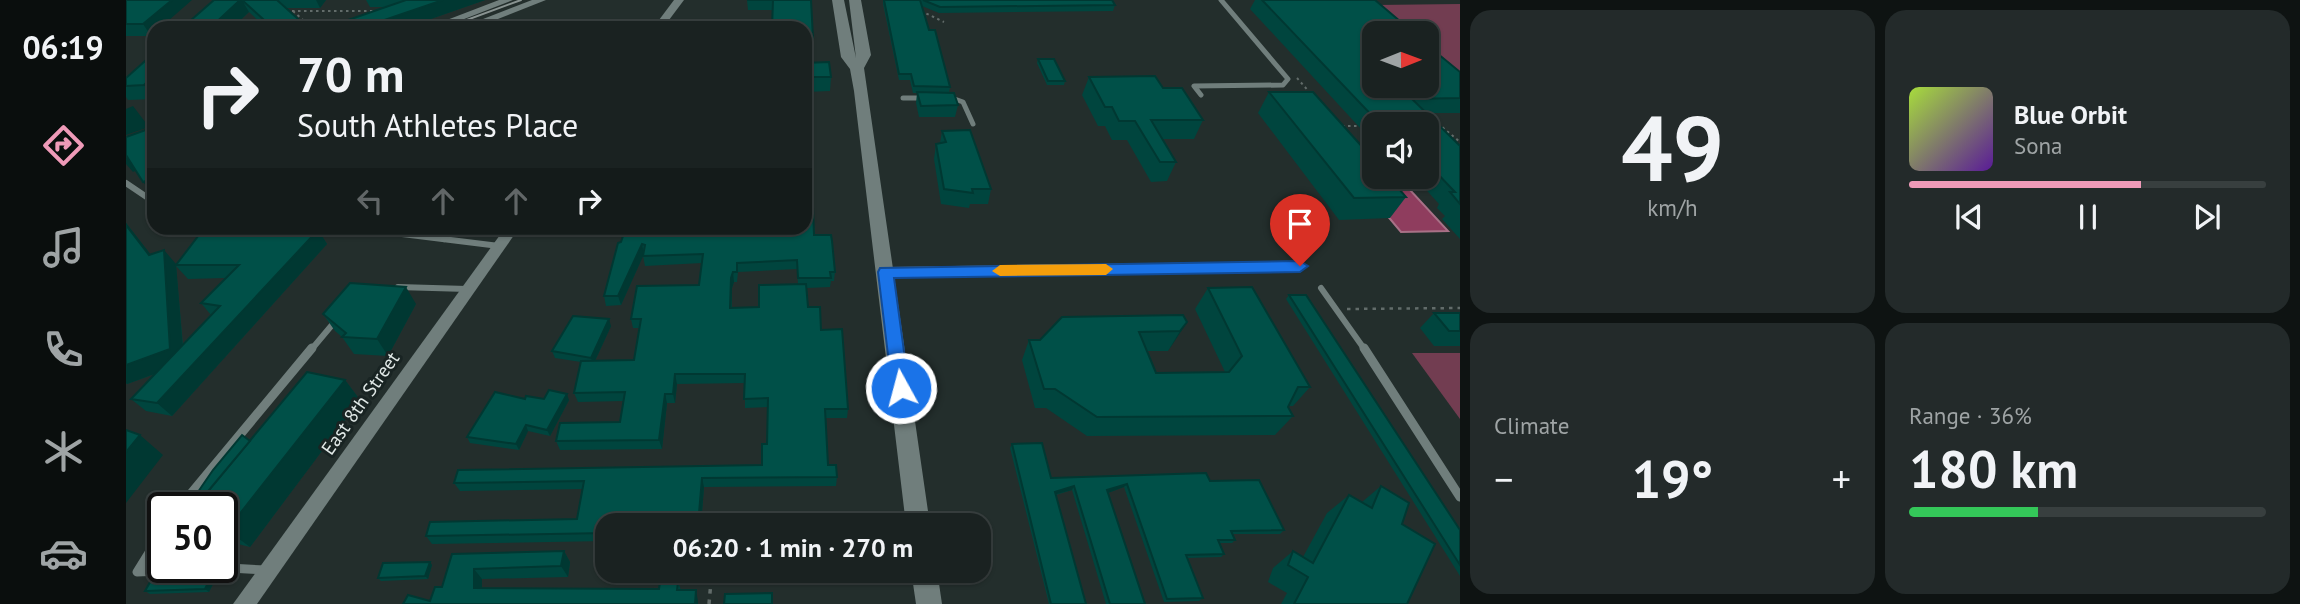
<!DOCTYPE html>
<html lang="en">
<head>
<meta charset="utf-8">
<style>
  body { margin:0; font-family:"PT Sans",sans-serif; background:#232a2a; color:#f1f3f6; height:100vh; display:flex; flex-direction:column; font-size:26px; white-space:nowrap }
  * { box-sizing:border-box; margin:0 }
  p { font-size:23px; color:#9fa4a5 }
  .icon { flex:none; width:38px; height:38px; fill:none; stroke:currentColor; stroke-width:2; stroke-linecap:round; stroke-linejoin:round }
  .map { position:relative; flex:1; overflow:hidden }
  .panel { display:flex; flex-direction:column; gap:10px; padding:10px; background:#0e1312; width:840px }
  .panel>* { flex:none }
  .hud { position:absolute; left:21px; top:21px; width:665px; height:214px; border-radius:21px; box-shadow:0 2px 5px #0004,0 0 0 2px #383f3f; background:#1a2221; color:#f1f3f6; overflow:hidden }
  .needle { width:46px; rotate:89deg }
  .buttons { position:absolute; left:1236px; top:21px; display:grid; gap:14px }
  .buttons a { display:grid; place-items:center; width:77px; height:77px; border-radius:14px; background:#1a2221; box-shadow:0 2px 5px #0004,0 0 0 2px #383f3f; font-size:35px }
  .speed { position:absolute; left:21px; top:492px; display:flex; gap:14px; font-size:35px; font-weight:700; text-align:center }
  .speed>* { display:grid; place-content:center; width:91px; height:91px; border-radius:50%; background:#1a2221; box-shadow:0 2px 5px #0004,0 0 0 2px #383f3f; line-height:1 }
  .speed .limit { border:4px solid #111; border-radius:10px; background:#fff; color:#111 }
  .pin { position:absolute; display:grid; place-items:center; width:60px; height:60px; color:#fff; margin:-72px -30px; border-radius:50% 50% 50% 0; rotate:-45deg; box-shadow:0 0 7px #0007 }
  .pin .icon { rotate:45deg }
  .me { position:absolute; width:77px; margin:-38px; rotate:353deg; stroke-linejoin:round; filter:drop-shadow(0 0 5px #0008) }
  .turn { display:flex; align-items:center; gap:24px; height:147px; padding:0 35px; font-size:32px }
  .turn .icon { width:91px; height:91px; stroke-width:2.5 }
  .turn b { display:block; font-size:49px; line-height:60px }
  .lanes { display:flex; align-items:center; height:66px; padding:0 35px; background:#0003; justify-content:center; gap:35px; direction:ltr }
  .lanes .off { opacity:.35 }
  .big { font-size:52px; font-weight:800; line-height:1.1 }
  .panel .widget { flex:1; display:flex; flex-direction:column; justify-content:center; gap:10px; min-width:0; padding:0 24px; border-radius:21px; background:#232a2a }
  .panel .dial { align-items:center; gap:0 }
  .dial b { font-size:91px; line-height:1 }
  .song { display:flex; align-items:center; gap:21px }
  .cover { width:84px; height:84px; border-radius:10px; background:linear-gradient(135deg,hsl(80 70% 55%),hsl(270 70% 35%)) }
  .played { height:7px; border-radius:4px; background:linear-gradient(90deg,#ef9ab8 65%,#383f3f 65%) }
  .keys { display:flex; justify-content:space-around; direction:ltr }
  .heat { display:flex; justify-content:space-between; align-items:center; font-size:38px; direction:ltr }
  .charge { height:10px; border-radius:5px; background:linear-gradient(90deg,#34c759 36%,#383f3f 0) }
  .panel .tiles { flex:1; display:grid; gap:10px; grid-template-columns:repeat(2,1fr) }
  .trip { position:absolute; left:469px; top:513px; width:396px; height:70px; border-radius:21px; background:#1a2221; box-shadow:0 2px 5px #0004,0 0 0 2px #383f3f; font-weight:800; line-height:70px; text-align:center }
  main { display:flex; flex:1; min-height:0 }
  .tabs { display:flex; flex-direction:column; width:126px; justify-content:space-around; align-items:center; background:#0a0e0d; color:#9fa4a5 }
  .tabs .icon { width:49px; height:49px }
  .tabs .current { color:#ef9ab8 }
  .tabs b { font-size:32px; color:#f1f3f6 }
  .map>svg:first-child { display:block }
  .green { fill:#723d51 }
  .water { fill:#8f3d5e; stroke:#a87187; stroke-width:2 }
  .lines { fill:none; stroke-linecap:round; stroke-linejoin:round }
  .path-far2 { stroke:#626c6a; stroke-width:2; stroke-dasharray:2.5 3.5; stroke-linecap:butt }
  .path-far1 { stroke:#626c6a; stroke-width:2.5; stroke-dasharray:3.5 5; stroke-linecap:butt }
  .path { stroke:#626c6a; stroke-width:3.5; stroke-dasharray:4.5 6; stroke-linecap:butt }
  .service-far2 { stroke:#707e7c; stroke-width:5 }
  .service-far1 { stroke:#707e7c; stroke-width:6 }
  .service { stroke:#707e7c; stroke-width:9 }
  .minor { fill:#707e7c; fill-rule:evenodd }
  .tertiary { fill:#707e7c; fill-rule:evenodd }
  .secondary { fill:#707e7c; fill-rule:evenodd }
  .tram { stroke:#899391; stroke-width:2 }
  .wall { fill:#00453e; fill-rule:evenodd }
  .shaded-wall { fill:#003832 }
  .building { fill:#005048; stroke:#003832; stroke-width:2 }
  .route { fill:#1a73e8; stroke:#114b97; stroke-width:2 }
  .slow { fill:#f59e0b }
  .labels { text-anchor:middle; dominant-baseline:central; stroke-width:6; stroke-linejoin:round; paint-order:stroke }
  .street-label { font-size:19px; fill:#e1e9e7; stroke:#192423 }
</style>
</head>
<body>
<main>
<nav class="tabs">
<b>06:19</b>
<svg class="icon current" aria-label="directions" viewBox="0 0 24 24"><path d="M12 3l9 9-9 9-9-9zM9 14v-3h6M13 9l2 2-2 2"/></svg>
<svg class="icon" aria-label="music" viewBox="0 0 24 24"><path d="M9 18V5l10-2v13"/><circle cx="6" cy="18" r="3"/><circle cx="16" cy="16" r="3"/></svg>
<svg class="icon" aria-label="phone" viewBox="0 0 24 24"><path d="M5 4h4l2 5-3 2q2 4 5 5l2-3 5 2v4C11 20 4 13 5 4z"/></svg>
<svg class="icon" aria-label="climate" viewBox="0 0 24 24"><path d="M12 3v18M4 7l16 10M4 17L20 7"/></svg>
<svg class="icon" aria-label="car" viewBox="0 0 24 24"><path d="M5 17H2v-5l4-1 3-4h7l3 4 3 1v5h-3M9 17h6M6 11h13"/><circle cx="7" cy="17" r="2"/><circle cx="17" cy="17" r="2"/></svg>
</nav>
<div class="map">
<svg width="1334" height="604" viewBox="0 0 1334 604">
  <rect width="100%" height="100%" fill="#232e2c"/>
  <!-- green -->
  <g class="green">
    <polygon points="1334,4 1334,83 1300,55 1300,33 1275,33 1249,5"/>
    <polygon points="1286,353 1334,353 1334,419"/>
  </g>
  <!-- water -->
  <polygon class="water" points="1228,176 1272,177 1322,231 1275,232"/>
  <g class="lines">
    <!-- path-far2 -->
    <g class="path-far2">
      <polyline points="160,11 252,11"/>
      <polyline points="167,11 186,28"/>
      <polyline points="795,11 818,22"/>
      <polyline points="119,25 122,28"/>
      <polyline points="1171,78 1185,94"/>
      <polyline points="1216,126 1234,126"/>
      <polyline points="1311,126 1315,126 1334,142"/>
    </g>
    <!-- path-far1 -->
    <polyline class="path-far1" points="1221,309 1334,308"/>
    <!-- path -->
    <polyline class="path" points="583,604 586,570"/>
    <!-- service-far2 -->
    <g class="service-far2">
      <polyline points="1075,95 1068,86 1157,85 1162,79 1095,0"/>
      <polyline points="823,97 837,102 847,124"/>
      <polyline points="777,98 800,98"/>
    </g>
    <!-- service-far1 -->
    <g class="service-far1">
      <polyline points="0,183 28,202"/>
      <polyline points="268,233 373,246"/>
      <polyline points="318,239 327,228"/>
      <polyline points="272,287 341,289"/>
      <polyline points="1195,288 1239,350"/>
      <polyline points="185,350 211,319"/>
    </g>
    <!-- service -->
    <g class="service">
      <polyline points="1238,348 1334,497"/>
      <polyline points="53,508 186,348"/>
      <polyline points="37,530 11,572 103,568 139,570"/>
    </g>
    <!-- minor -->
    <polygon class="minor" points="1174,261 1181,266 1174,271 760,277 753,272 760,267"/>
    <!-- tertiary -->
    <g class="tertiary">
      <polygon points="373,0 387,0 315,28 300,28"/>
      <polygon points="406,0 420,0 349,28 334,28"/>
      <polygon points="548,0 558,0 537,28 527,28"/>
      <polygon points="379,228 393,228 131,604 107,604"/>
    </g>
    <!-- secondary -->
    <g class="secondary">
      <polygon points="706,0 718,0 730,58 723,0 735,0 745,55 738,68 804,525 780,525 728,91 724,69 715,57"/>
      <polygon points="785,570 811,570 816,604 790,604"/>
    </g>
    <!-- tram -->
    <polyline class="tram" points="319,28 395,0"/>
  </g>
  <!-- wall -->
  <g class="wall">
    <polygon points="0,0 28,28 28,34 25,36 0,36"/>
    <polygon points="88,0 200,0 194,8 160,8 182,28 140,28 123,12 106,28 56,28"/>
    <polygon points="240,0 359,0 279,28 199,28 260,7 244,7"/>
    <polygon points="621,0 685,0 686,48 679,48 679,28 647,10 622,10"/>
    <polygon points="757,0 986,0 989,5 987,11 813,13 796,6 803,30 824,87 823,93 832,105 829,117 793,117 790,103 791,93 787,93 784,80 773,80 757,4"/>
    <polygon points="1129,0 1249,0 1334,72 1334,113 1300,113 1333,145 1334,145 1334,239 1316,219 1319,216 1311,208 1313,204 1295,184 1289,184 1283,177 1300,177 1300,124 1248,124 1248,143 1124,9"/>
    <polygon points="28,53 28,99 2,100 0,97 0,78"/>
    <polygon points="912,59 939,81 938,85 921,85 911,63"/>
    <polygon points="679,63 705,77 704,91 679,92"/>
    <polygon points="963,77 1037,88 1077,120 1068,139 1036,139 1050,162 1041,181 1025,182 1001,140 986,140 979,126 972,126 956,95"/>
    <polygon points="1143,92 1280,197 1264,218 1213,220 1132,113"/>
    <polygon points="816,131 865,189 862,204 844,204 843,208 815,204 808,159 810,144 814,143"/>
    <path d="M0 223 24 254 50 264 164 233 192 230 201 244 46 416 20 411 5 399 29 374 1 384 0 383ZM50 266 62 279 99 278 75 303 85 315 57 345Z"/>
    <polygon points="285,228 302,228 299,231 286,230"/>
    <polygon points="333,228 362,228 359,232"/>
    <path d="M688 235 709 272 708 281H705L704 287 681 288 682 307 695 330 722 409 721 418H700L702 465 711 477 710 486 578 487 575 525H481V541L306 544 300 536 451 519 457 489 334 491 328 483 636 465 641 444 642 407 619 408V383L551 384 549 403H541L536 449 434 450 430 441 494 422 498 401 452 402 448 393 455 362 429 358 426 351 485 326 469 361 508 360 513 328H507L505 319 573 285 576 263 519 266 517 256 495 305 480 306 478 296 492 243ZM671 269 672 284 633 307 606 308V288L608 282H611L612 272Z"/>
    <polygon points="1082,288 1184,387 1167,406 1162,406 1162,407 1167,416 1149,435 961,436 920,408 909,408 896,360 903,340 914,340 1061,322 1048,342 1042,351 1021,351 1030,373 1099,372 1069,309"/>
    <polygon points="1163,295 1334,530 1334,576 1160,299"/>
    <polygon points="290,304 262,356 228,354 216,337 209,331 197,314"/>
    <polygon points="1308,313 1334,313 1334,346 1308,346 1294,328"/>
    <polygon points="219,380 234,400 124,547 96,540 96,508 124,441"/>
    <polygon points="399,399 443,400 424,436 402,431 393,450 344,443 341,437"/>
    <polygon points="886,444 925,478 1084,481 1158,530 1154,534 1107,534 1109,540 1106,543 1094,543 1098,554 1095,557 1061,558 1077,598 1073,601 1038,602 998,487 982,493 1019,604 980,604 946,490 930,495 960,604 923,604 884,448"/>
    <polygon points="1255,486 1276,524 1281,604 1155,604 1161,593 1142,582 1147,568 1167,551 1177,557 1201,513 1223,495 1236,502"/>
    <polygon points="438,551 444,562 442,577 356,579 356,588 533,589 552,582 555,590 572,601 304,601 316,587 326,554"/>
    <polygon points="304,562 306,565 302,579 255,581 252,578"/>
    <polygon points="86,575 90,578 83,592 24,594 19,591"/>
  </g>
  <!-- shaded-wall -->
  <g class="shaded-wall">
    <polygon points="46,0 66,0 34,28 28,28 28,34 25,36 17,24"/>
    <polygon points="114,0 116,0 123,12 106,28 84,28"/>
    <polygon points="190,0 200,0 194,8"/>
    <polygon points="317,0 359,0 279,28 235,28"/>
    <polygon points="28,76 28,99 18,85"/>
    <polygon points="7,106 23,127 0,135 0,109"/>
    <polygon points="0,157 11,170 7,172 0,164"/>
    <polygon points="28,178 28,195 17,182"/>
    <polygon points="0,223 36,269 23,255 0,225"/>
    <polygon points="192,230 201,244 46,416 31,403"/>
    <polygon points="516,244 518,254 495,305 492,296"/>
    <polygon points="38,250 50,264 58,363 1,384 0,383 0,365"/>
    <polygon points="607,272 608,282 606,288 605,318 605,278"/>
    <polygon points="280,287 290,304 262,356 251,339"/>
    <polygon points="483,319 485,326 467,365 465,358"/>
    <polygon points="1061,322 1048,342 1042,351 1054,331"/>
    <polygon points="549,374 551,384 549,403 547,394"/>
    <polygon points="219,380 234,400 124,547 101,530"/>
    <polygon points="441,394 443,400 424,436 421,430"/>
    <polygon points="539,394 541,403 536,449 533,440"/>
    <polygon points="400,425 402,431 393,450 390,444"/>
    <polygon points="14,435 37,455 0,503 0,452"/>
    <polygon points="576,478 578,487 575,525 572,525"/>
    <polygon points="1001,484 998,487 979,494 981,490"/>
    <polygon points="948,486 946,490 927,495 929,492"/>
    <polygon points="438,551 444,562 442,577 435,566"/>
    <polygon points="304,562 306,565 302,579 299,576"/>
    <polygon points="348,569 356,579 356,598 348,588"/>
    <polygon points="86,575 90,578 83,592 79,589"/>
    <polygon points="570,590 572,601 572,604 569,604"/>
  </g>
  <!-- building -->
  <g class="building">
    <polygon points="0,0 46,0 17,24 0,24"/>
    <polygon points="88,0 114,0 84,28 56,28"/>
    <polygon points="116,0 151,0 182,28 147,28"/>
    <polygon points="280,0 317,0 235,28 199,28"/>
    <polygon points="621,0 685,0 687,38 679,38 679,28 646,28 647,0"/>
    <polygon points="758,0 794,0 803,30 809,30 824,87 788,86 785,74 773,74"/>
    <polygon points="797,0 986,0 989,5 814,7"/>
    <polygon points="1136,0 1249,0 1288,33 1248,33 1248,86 1300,86 1300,44 1334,72 1334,98 1286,99 1333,145 1334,145 1334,204 1324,192 1329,192 1307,169 1300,168 1300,124 1254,124"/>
    <polygon points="28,53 28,76 18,85 0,86 0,78"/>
    <polygon points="912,59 928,59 939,81 922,81"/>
    <polygon points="703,62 705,77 679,77 679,63"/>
    <polygon points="1029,76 1037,88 1056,88 1077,120 1025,120 1050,162 1034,162 1009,121 993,121 986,107 979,107 963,77"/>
    <polygon points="791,92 828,93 832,105 795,106"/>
    <polygon points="1143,92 1187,92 1248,160 1248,177 1263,177 1280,197 1228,198"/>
    <polygon points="28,127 28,178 17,182 0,155 0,137"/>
    <polygon points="844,130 865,189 846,189 847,193 818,189 810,144 820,142 816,131"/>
    <polygon points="679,208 687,208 688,235 705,235 706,241 709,272 704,272 705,278 672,278 671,260 611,263 611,272 607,272 605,278 604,308 633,307 633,285 680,284 682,307 694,307 695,330 716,329 722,409 699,409 702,465 710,465 711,477 576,478 572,525 481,525 481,533 300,536 304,522 451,519 458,481 328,483 332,470 636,465 636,444 641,444 642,398 618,399 619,374 549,374 547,394 539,394 533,440 430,441 434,423 494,422 499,392 448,393 455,361 508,360 515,319 505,319 511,286 573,285 577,254 517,256 519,245 516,244 492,296 478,296 492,243 495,242 497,236 515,236 516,228 679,228"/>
    <polygon points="0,225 23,255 38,250 44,349 0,365"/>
    <polygon points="169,228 192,230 31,403 5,399 94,306 75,303 113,265 50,265 73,235 164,233"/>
    <polygon points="224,283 280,287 251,339 216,337 220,333 197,314"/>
    <polygon points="1126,287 1184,387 1172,387 1162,407 1167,416 971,417 929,389 918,389 903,340 914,340 936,317 1057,315 1061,322 1054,331 1013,332 1030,373 1103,372 1116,356 1082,288"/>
    <polygon points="1163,295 1180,295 1334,530 1334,565"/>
    <polygon points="1308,313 1334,313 1334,331 1323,331"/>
    <polygon points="447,316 483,319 465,358 426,351"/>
    <polygon points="181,372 219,380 101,530 96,529 96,508 68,508"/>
    <polygon points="423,390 441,394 421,430 400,425 390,444 341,437 369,392 399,399 400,396 418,399"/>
    <polygon points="0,430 14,435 0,452"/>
    <polygon points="116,435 124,441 68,508 61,508 87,470"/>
    <polygon points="916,443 925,478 1080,473 1084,481 1133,480 1158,530 1105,531 1109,540 1092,540 1098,554 1060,555 1077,598 1041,599 1001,484 981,490 1019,604 984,604 948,486 929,492 960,604 925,604 886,444"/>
    <polygon points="1255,486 1283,503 1276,524 1309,544 1281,604 1168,604 1182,577 1162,565 1167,551 1187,563 1223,495 1246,508"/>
    <polygon points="438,551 435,566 348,569 348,588 533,589 534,582 552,582 551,590 570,590 569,604 277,604 282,595 304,601 309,587 316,587 326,554"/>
    <polygon points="304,562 299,576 252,578 257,563"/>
    <polygon points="86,575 79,589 19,591 27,577"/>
    <polygon points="646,593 646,604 598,604 599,594"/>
  </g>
  <!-- route -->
  <polygon class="route" points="1174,261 1182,266 1174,272 768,278 783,388 781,394 775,396 768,394 766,388 752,272 754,268"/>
  <!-- slow -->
  <polygon class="slow" points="980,264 987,269 980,275 874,276 866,271 874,265"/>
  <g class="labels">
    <!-- street labels -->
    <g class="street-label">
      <text transform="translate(234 403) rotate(-55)">East 8th Street</text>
    </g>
  </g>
</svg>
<div class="buttons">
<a><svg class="needle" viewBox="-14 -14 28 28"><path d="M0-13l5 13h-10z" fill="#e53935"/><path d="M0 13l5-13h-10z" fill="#9fa4a5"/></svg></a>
<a><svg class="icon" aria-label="sound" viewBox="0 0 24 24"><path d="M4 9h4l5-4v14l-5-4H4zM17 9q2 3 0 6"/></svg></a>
</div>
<div class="speed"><div class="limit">50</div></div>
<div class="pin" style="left:1174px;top:266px;background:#d93025"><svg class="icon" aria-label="arrive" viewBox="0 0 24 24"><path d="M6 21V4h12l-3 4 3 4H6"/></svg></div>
<svg class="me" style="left:775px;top:388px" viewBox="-20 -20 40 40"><circle r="17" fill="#1a73e8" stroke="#fff" stroke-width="3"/><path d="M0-11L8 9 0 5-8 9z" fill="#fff"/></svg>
<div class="trip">06:20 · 1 min · 270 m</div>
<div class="hud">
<div class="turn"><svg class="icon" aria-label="right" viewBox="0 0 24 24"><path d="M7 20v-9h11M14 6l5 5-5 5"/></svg><div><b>70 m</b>South Athletes Place</div></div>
<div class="lanes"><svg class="icon off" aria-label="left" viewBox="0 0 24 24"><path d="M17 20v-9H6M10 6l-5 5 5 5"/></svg><svg class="icon off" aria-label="ahead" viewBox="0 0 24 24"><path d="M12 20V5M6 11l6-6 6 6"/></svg><svg class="icon off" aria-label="ahead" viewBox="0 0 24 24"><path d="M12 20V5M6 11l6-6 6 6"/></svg><svg class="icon" aria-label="right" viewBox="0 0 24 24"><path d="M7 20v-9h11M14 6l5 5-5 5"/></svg></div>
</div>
</div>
<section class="panel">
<div class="tiles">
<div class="widget dial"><b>49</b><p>km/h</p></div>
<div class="widget">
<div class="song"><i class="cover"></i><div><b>Blue Orbit</b><p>Sona</p></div></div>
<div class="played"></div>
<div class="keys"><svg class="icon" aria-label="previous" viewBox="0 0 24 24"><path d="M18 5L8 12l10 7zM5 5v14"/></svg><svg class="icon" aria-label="pause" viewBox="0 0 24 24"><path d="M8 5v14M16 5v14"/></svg><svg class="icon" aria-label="next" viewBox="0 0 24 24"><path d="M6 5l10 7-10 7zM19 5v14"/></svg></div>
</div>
<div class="widget"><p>Climate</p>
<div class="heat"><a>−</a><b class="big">19°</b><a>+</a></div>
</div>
<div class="widget"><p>Range · 36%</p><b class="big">180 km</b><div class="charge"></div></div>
</div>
</section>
</main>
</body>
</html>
